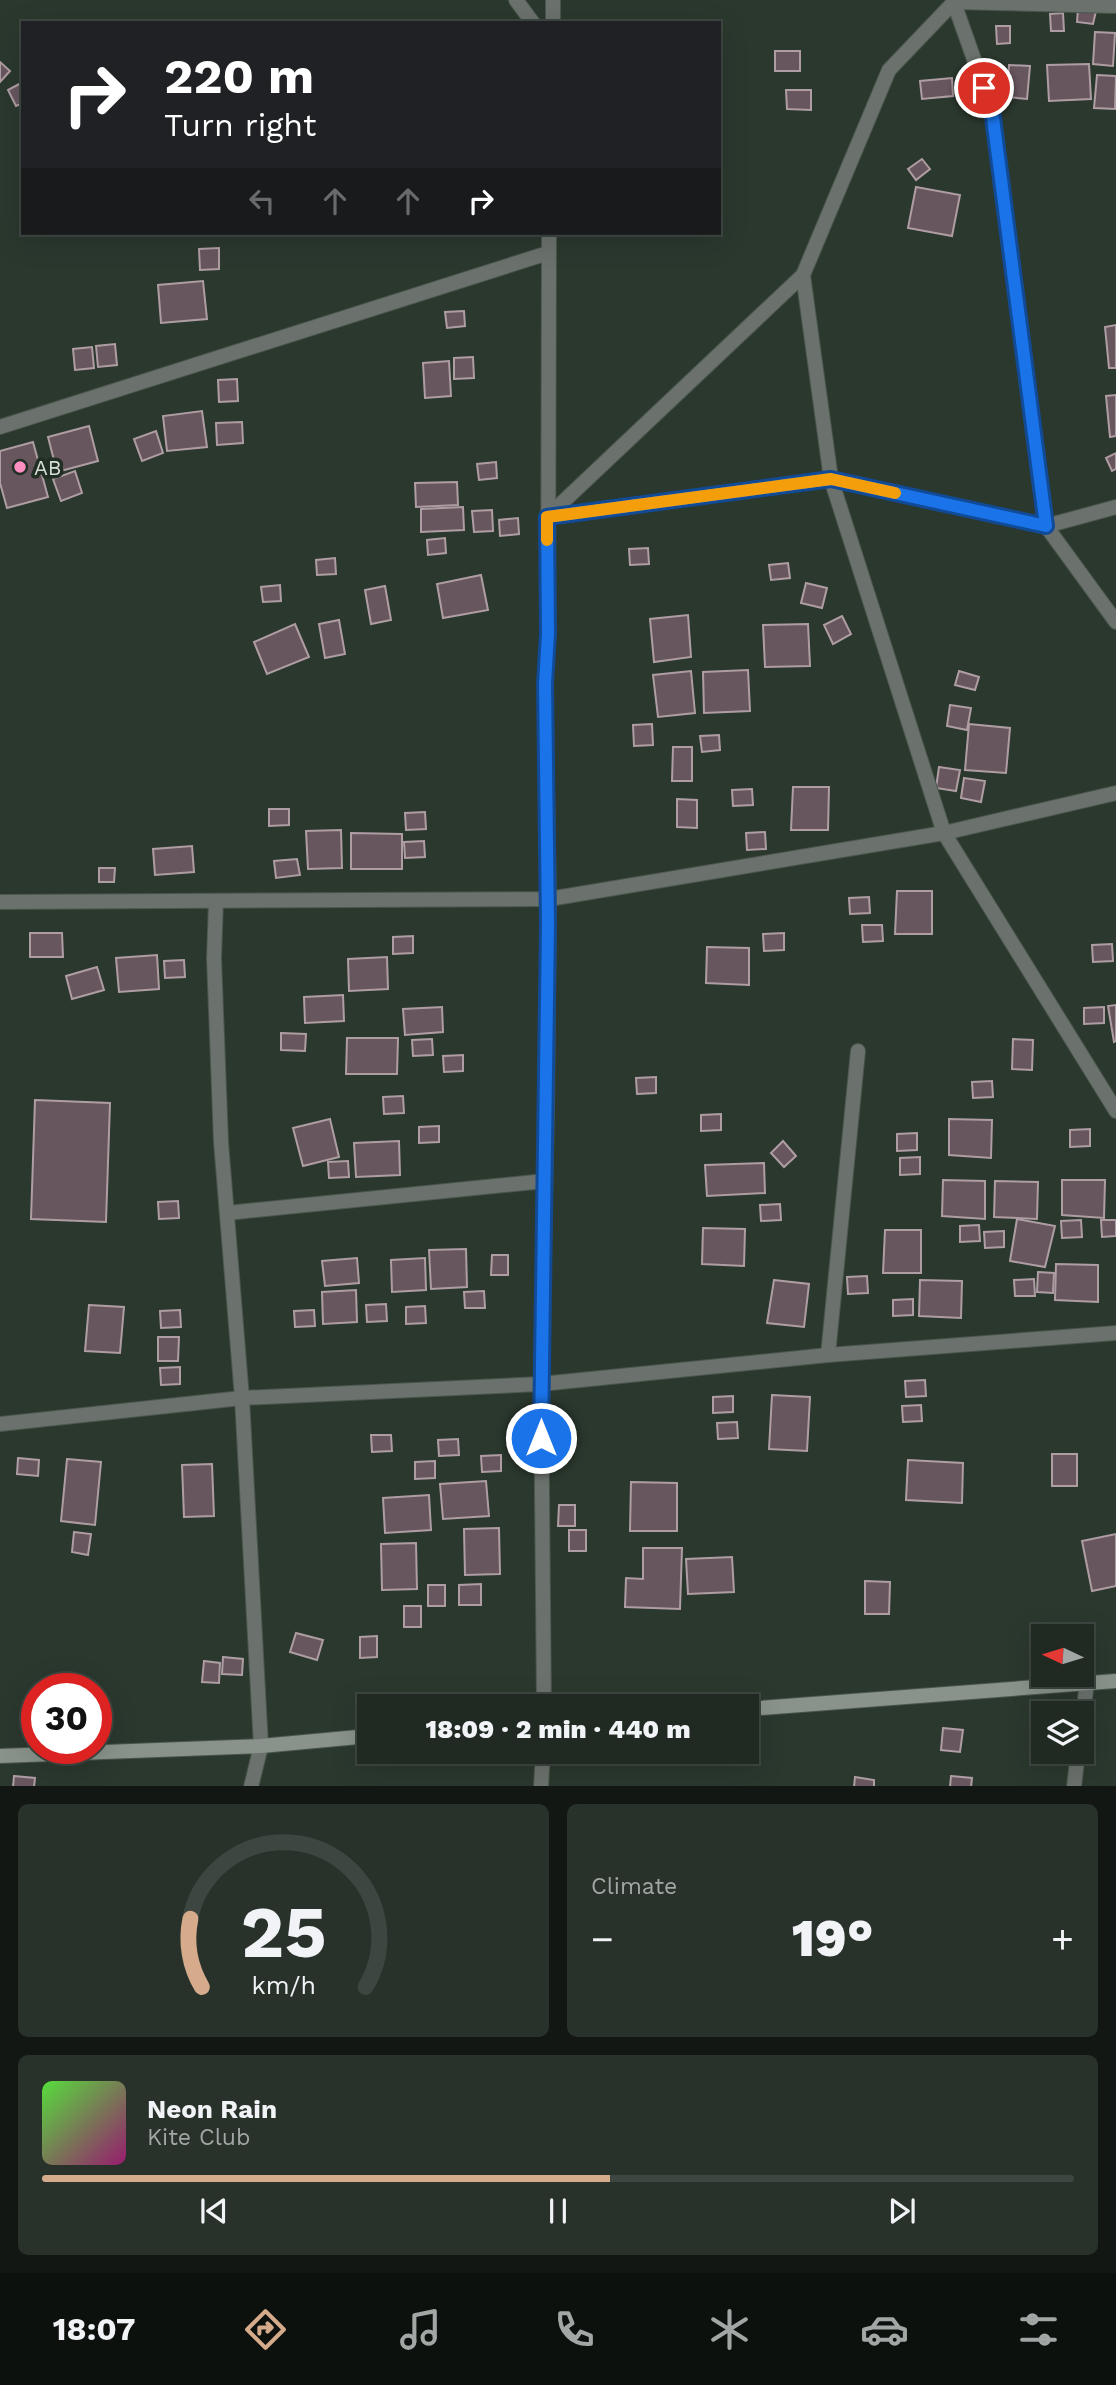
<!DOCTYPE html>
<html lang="en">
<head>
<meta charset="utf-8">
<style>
  body { margin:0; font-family:"Work Sans",sans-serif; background:#28322a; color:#f1f3f6; height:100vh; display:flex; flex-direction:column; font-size:26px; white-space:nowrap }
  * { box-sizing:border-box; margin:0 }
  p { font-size:23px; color:#a2a7a5 }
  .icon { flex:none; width:38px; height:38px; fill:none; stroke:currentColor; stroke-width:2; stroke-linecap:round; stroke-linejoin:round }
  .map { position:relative; height:1786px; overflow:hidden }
  .side { display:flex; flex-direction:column; gap:18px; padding:18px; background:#121713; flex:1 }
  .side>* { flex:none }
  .guide { position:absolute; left:21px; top:21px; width:700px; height:214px; border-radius:0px; box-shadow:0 7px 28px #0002,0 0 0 2px #3d4640; background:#202124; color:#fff; overflow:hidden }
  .needle { width:46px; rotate:274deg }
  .fabs { position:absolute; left:1031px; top:1624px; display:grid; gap:14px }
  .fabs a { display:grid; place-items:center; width:63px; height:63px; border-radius:0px; background:#202a22; box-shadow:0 7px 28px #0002,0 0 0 2px #3d4640; font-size:35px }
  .speed { position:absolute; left:21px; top:1673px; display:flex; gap:14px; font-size:35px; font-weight:700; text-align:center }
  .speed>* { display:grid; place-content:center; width:91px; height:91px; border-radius:50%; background:#202a22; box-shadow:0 7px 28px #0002,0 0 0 2px #3d4640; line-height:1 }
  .speed .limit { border:10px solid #d22; background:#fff; color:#111 }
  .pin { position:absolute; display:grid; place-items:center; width:60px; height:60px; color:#fff; margin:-30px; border:4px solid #fff; border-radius:50%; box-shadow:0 2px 7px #0007 }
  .me { position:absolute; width:77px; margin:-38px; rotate:0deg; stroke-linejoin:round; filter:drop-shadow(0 0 5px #0008) }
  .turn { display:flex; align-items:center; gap:24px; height:147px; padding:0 28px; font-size:32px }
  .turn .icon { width:91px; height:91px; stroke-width:2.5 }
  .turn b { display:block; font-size:49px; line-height:60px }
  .lanes { display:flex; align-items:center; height:66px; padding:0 28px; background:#0003; justify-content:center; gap:35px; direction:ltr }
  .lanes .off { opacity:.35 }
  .big { font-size:52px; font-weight:800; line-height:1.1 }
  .side .widget { flex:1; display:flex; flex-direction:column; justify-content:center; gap:10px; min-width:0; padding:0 24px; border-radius:10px; background:#28322a }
  .side .dial { align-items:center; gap:0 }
  .dial svg { height:182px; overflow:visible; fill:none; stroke:#3d4640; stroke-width:7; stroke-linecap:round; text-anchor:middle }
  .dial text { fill:#f1f3f6; stroke:none }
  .song { display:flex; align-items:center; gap:21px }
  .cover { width:84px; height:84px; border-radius:10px; background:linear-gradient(135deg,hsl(110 70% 55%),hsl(320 70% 35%)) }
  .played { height:7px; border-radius:4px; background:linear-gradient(90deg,#d6ab8b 55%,#3d4640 55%) }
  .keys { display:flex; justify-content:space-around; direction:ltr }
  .heat { display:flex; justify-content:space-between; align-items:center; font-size:38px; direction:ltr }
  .side .tiles { flex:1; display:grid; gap:18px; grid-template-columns:1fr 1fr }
  .widget:last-child { grid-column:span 2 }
  .trip { position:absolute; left:357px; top:1694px; width:402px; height:70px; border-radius:0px; background:#202a22; box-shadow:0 7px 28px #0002,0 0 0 2px #3d4640; font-weight:800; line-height:70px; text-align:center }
  .menu { display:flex; height:112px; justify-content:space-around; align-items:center; background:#0d110e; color:#a2a7a5 }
  .menu .icon { width:49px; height:49px }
  .menu .active { color:#d6ab8b }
  .menu b { font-size:32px; color:#f1f3f6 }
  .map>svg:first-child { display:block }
  .building { fill:#67565d; stroke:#af9da4; stroke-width:2 }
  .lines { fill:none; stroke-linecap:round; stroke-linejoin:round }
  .street-casing { stroke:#4a564d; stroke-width:16 }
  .secondary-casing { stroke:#4a564d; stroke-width:16 }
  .street { stroke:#6b716c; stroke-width:14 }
  .secondary { stroke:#89938b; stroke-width:14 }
  .route-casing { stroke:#114b97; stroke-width:18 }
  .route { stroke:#1a73e8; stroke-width:12 }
  .slow { stroke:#f59e0b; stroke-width:12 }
  .poi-dot { fill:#fd8ec0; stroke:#212e24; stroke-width:2.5 }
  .labels { text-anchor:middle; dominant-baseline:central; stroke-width:7; stroke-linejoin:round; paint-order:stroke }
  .poi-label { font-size:21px; fill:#d6ded8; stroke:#212e24; text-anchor:start }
</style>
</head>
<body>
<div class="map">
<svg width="1116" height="1787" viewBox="0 0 1116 1787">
  <rect width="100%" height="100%" fill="#2b382e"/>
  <!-- building -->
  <g class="building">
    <polygon points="1078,9 1096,11 1093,24 1077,22"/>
    <polygon points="1063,13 1064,31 1051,31 1050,14"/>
    <polygon points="996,26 1010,26 1010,43 997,44"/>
    <polygon points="1095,32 1115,33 1113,66 1093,64"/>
    <rect x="775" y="51" width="25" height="20"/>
    <polygon points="0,62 10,71 0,82"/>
    <polygon points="1089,64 1091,99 1049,101 1047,65"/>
    <polygon points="1009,65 1030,66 1027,99 1007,97"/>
    <polygon points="1097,75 1116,76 1115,109 1094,108"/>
    <polygon points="952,78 953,96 922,99 920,81"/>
    <polygon points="23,82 23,103 16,106 8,90"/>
    <polygon points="786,90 811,90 811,110 787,109"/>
    <polygon points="922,159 930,169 916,180 908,169"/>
    <polygon points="916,187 960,195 952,236 908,228"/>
    <polygon points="219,248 219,269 200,270 199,249"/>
    <polygon points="203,281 207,319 161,323 158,285"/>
    <polygon points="464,311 465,326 447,328 445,312"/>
    <polygon points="1116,325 1116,368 1109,368 1105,327"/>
    <polygon points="115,344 117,365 98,367 96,346"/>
    <polygon points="92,347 94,368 75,370 73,349"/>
    <polygon points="473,357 474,378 454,379 454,358"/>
    <polygon points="449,361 451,396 425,398 423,363"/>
    <polygon points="237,379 238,401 219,402 218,380"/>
    <polygon points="1116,395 1116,436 1110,437 1106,396"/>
    <polygon points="202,411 207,447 167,451 163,416"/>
    <polygon points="242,422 243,443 217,445 216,423"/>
    <polygon points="89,426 98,461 57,472 48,437"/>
    <polygon points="156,431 163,453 142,461 134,439"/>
    <polygon points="33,442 48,497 7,508 0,483 0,451"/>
    <polygon points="1116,453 1116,469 1112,471 1106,458"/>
    <polygon points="496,462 497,478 479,480 477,464"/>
    <polygon points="75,471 82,493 61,501 53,479"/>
    <polygon points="457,482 458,505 416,507 415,483"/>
    <polygon points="463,507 464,530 421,532 421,509"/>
    <polygon points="492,510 493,531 474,532 472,511"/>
    <polygon points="518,518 519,534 500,536 499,520"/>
    <polygon points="445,538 446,553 428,555 427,540"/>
    <polygon points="648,548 649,564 630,565 629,549"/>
    <polygon points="335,558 336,574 317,575 316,560"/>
    <polygon points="788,563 790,578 771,580 769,565"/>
    <polygon points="481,575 488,610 443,618 437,584"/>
    <polygon points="806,583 827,588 822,608 801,603"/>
    <polygon points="280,585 281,601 263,602 261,587"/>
    <polygon points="385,586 391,620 371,624 365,590"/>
    <polygon points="688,615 691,657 654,662 650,619"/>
    <polygon points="842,616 851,634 833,644 824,625"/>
    <polygon points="339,620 345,654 325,658 319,624"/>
    <polygon points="295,624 309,657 267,674 254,642"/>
    <polygon points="808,624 810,666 765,667 763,625"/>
    <polygon points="748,670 750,711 704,713 703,672"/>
    <polygon points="691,671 695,713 658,717 653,675"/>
    <polygon points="959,671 979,677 975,690 955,685"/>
    <polygon points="950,705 971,708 967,730 947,726"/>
    <polygon points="652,724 653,745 634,746 633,725"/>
    <polygon points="969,724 1010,728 1006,773 965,770"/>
    <polygon points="719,735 720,750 702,752 700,736"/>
    <polygon points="673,747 692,747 692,781 672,781"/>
    <polygon points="939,767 960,770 956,791 936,788"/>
    <polygon points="964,778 985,781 981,802 961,798"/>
    <polygon points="793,787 829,787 828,830 791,830"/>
    <polygon points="752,789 753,805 733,806 732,790"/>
    <polygon points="677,799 697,800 697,828 677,827"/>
    <polygon points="269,809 289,809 289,825 269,826"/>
    <polygon points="425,812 426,829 406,830 405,813"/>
    <polygon points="341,830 342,868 308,869 306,831"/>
    <polygon points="765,832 766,849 747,850 746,833"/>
    <polygon points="351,833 402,834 402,869 351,869"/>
    <polygon points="424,841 425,857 405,858 404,842"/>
    <polygon points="192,846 194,872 155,875 153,849"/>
    <polygon points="297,859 300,875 276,878 274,861"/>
    <polygon points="99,868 115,868 114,882 99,882"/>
    <polygon points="897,891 932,891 932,934 895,934"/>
    <polygon points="869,897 870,913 850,914 849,898"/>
    <polygon points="862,925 882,925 883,941 863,942"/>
    <polygon points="30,933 62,933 63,957 30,957"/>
    <polygon points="784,933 784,950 764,951 763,934"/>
    <polygon points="413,936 413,953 393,954 393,937"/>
    <polygon points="1112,944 1113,961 1093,962 1092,945"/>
    <polygon points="707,947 749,948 749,985 706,983"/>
    <polygon points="157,955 159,989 119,992 116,958"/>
    <polygon points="387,957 388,989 349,991 348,959"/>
    <polygon points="184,960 185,977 165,978 164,961"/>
    <polygon points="97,967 104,990 72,999 66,976"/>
    <polygon points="343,995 344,1021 305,1023 304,997"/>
    <polygon points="1116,1005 1116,1041 1114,1042 1108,1006"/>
    <polygon points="442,1007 443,1032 405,1035 403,1009"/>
    <polygon points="1104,1007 1104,1023 1084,1024 1084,1008"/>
    <polygon points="281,1033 306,1034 305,1051 281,1050"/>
    <polygon points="347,1038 398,1038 397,1074 346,1074"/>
    <polygon points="432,1039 433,1055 413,1056 412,1040"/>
    <polygon points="1013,1039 1033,1040 1032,1070 1012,1069"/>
    <polygon points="463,1055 463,1071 444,1072 443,1056"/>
    <polygon points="656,1077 656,1093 637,1094 636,1078"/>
    <polygon points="992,1081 993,1097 973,1098 972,1082"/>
    <polygon points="403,1096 404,1113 384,1114 383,1097"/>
    <polygon points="35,1100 110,1103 106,1222 31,1219"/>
    <polygon points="721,1114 721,1130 701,1131 701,1115"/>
    <polygon points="330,1119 339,1157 303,1166 293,1128"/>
    <polygon points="949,1119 992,1120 991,1158 949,1155"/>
    <polygon points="439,1126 439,1142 419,1143 419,1127"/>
    <polygon points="1090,1129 1090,1146 1070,1147 1070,1130"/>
    <polygon points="917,1133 917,1150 897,1151 897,1134"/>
    <polygon points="399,1141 400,1175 356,1177 354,1143"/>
    <polygon points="783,1141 796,1156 784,1167 771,1153"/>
    <polygon points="920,1157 920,1174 900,1175 900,1158"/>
    <polygon points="348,1161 349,1177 329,1178 328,1162"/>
    <polygon points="764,1163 765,1193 707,1196 705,1165"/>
    <polygon points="943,1180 985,1181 985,1219 942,1216"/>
    <polygon points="1062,1180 1105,1180 1104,1218 1062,1215"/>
    <polygon points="995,1181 1038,1182 1037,1219 994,1217"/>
    <polygon points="178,1201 179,1218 159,1219 158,1202"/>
    <polygon points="780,1204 781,1220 761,1221 760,1205"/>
    <polygon points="1017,1219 1055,1226 1045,1267 1010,1261"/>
    <polygon points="1081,1220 1082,1237 1062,1238 1061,1221"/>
    <polygon points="1101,1220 1116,1220 1116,1236 1102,1237"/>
    <polygon points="979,1225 980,1241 960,1242 960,1226"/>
    <polygon points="703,1228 745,1229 744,1266 702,1264"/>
    <polygon points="885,1230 921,1230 921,1273 883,1273"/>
    <polygon points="1004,1231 1004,1247 985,1248 984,1232"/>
    <polygon points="466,1249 467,1287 431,1289 429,1250"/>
    <polygon points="492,1255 508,1255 508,1275 491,1275"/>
    <polygon points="357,1258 359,1283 325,1286 322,1261"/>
    <polygon points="425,1258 426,1290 392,1292 391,1260"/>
    <polygon points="1056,1264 1098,1265 1098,1302 1055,1300"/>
    <polygon points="1038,1272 1054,1273 1053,1293 1037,1292"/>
    <polygon points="867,1276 868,1293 848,1294 847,1277"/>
    <polygon points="1034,1279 1035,1296 1015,1296 1014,1280"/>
    <polygon points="774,1280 809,1284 804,1327 767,1323"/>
    <polygon points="920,1280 962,1281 961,1318 919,1316"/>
    <polygon points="356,1290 357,1322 323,1324 322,1292"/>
    <polygon points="484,1291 485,1308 465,1308 464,1292"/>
    <polygon points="913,1299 913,1315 893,1316 893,1300"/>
    <polygon points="386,1304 387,1321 367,1322 366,1305"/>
    <polygon points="89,1305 124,1307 120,1353 85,1351"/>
    <polygon points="425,1306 426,1323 406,1324 406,1307"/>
    <polygon points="180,1310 181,1327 161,1328 160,1311"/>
    <polygon points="314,1310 315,1326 295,1327 294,1311"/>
    <polygon points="158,1337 179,1337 178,1361 158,1361"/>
    <polygon points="180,1367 180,1384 161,1385 160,1368"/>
    <polygon points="925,1380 926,1396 906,1397 905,1381"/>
    <polygon points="772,1395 810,1397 807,1451 769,1449"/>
    <polygon points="733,1396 733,1412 713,1413 713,1397"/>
    <polygon points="921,1405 922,1421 903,1422 902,1406"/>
    <polygon points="737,1422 738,1438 718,1439 717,1423"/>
    <polygon points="371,1435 391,1435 392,1451 372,1452"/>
    <polygon points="458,1439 459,1455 439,1456 438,1440"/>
    <rect x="1052" y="1454" width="25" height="32"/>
    <polygon points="501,1455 501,1471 482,1472 481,1456"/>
    <polygon points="18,1458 39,1460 38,1476 17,1474"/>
    <polygon points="67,1459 101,1462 95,1525 61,1521"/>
    <polygon points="908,1460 963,1463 962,1503 906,1500"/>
    <polygon points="435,1461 435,1478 415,1479 415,1462"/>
    <polygon points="212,1464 214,1516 184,1517 182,1465"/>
    <polygon points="486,1481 489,1516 443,1519 440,1484"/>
    <polygon points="631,1482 677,1483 677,1531 630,1531"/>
    <polygon points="429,1495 431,1530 385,1533 383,1498"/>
    <polygon points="559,1505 575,1505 575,1526 558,1526"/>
    <polygon points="499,1528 500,1574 465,1575 464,1529"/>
    <rect x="569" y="1530" width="17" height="21"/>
    <polygon points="74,1532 91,1534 88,1555 72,1552"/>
    <polygon points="1116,1534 1116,1586 1092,1591 1082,1541"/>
    <polygon points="416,1543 417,1589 382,1590 381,1544"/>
    <polygon points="643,1548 682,1548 680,1609 625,1607 626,1578 643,1579"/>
    <polygon points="732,1557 734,1592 688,1594 686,1559"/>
    <polygon points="865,1581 890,1582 889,1614 865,1614"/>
    <polygon points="481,1584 481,1605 459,1605 459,1585"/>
    <rect x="428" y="1585" width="17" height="21"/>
    <rect x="404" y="1606" width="17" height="21"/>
    <polygon points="296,1633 323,1640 317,1660 290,1652"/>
    <polygon points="377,1636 377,1657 360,1658 360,1637"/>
    <polygon points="223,1657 243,1659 242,1675 222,1674"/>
    <polygon points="204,1661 220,1663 219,1683 202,1682"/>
    <polygon points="943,1728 963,1730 960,1752 941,1750"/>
    <polygon points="14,1776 35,1778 34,1787 13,1787"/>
    <polygon points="951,1776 972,1778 971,1787 950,1787"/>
    <polygon points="855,1777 874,1780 874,1787 854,1787"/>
  </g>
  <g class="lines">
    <!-- street casing -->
    <g class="street-casing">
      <g id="street">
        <polyline points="516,0 533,23"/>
        <polyline points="953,0 992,110 1046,526 1116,622"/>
        <polyline points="553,23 553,0"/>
        <polyline points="803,275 889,70 954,2 1116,6"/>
        <polyline points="0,427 548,253"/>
        <polyline points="547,517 803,275 831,479 944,833 1116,1111"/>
        <polyline points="547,517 831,479 1046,526 1116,507"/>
        <polyline points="216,901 214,958 221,1142 242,1398 261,1746 251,1787"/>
        <polyline points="0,902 549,899 944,833 1116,793"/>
        <polyline points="227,1213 545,1181"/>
        <polyline points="828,1355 858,1051"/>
        <polyline points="0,1424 242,1398 541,1384 828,1355 1116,1333"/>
        <polyline points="544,1706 541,1384 547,1108 549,899 545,684 548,633 549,233"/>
        <polyline points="1082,1724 1087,1682"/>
        <polyline points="541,1787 543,1752"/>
        <polyline points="1074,1787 1078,1752"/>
      </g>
    </g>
    <!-- secondary casing -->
    <g class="secondary-casing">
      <g id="secondary">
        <polyline points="747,1709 1116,1681"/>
        <polyline points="0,1756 261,1746 369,1736"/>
      </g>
    </g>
    <!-- street -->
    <use href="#street" class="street"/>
    <!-- secondary -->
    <use href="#secondary" class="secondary"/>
  </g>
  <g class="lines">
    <!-- route casing -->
    <g class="route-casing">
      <polyline id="route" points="541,1438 548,925 545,684 548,633 547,517 831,479 1046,526 992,110 984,88"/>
    </g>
    <!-- route -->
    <use href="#route" class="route"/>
    <!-- slow -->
    <polyline class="slow" points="547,540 547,517 831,479 895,493"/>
  </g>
  <!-- markers -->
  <circle class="poi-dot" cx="20" cy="467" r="7"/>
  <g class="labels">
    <!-- poi labels -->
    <g class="poi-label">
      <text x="34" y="467">AB</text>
    </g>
  </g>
</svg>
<div class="fabs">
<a><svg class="needle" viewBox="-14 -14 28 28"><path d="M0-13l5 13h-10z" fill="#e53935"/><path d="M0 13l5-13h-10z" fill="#a2a7a5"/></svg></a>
<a><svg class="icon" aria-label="layers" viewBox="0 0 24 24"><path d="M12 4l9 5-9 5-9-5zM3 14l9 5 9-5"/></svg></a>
</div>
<div class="speed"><div class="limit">30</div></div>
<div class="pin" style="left:984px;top:88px;background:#d93025"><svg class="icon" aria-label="arrive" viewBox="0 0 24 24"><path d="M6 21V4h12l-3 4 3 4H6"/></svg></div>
<svg class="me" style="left:541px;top:1438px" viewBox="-20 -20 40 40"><circle r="17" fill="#1a73e8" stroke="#fff" stroke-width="3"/><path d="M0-11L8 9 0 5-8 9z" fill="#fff"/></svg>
<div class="trip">18:09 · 2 min · 440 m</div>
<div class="guide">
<div class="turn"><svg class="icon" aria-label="right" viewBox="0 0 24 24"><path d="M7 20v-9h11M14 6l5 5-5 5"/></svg><div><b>220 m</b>Turn right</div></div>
<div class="lanes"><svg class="icon off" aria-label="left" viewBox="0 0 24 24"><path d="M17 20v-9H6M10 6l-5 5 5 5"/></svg><svg class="icon off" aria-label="ahead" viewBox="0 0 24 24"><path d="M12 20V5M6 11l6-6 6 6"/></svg><svg class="icon off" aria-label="ahead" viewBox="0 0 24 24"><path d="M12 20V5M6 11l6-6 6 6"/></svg><svg class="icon" aria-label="right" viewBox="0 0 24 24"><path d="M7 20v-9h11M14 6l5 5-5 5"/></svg></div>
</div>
</div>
<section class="side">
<div class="tiles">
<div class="widget dial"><svg viewBox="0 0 100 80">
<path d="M14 69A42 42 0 1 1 86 69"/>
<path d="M14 69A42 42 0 0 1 9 39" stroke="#d6ab8b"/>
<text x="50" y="56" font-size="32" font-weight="700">25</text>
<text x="50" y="72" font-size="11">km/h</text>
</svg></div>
<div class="widget"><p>Climate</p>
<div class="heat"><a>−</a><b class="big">19°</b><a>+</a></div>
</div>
<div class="widget">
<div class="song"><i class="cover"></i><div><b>Neon Rain</b><p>Kite Club</p></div></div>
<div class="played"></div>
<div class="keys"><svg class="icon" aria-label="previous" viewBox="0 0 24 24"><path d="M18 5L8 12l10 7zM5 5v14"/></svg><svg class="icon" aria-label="pause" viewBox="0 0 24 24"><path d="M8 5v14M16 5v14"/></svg><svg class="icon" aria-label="next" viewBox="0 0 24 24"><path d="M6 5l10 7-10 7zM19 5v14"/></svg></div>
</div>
</div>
</section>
<nav class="menu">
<b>18:07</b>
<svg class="icon active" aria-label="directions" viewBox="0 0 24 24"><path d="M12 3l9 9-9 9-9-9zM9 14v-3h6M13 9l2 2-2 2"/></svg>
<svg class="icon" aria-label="music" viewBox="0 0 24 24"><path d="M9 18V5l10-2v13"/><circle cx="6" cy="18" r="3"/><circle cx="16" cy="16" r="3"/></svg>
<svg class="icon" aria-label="phone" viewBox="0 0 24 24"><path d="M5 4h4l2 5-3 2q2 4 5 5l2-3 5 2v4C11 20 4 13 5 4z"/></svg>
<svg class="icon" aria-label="climate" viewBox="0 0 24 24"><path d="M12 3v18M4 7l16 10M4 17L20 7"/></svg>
<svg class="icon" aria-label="car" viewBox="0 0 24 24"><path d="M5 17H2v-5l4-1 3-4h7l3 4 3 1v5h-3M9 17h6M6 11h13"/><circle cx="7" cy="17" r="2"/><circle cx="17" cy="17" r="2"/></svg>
<svg class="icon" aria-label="filters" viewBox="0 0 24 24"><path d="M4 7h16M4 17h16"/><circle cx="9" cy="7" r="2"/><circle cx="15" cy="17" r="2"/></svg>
</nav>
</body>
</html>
